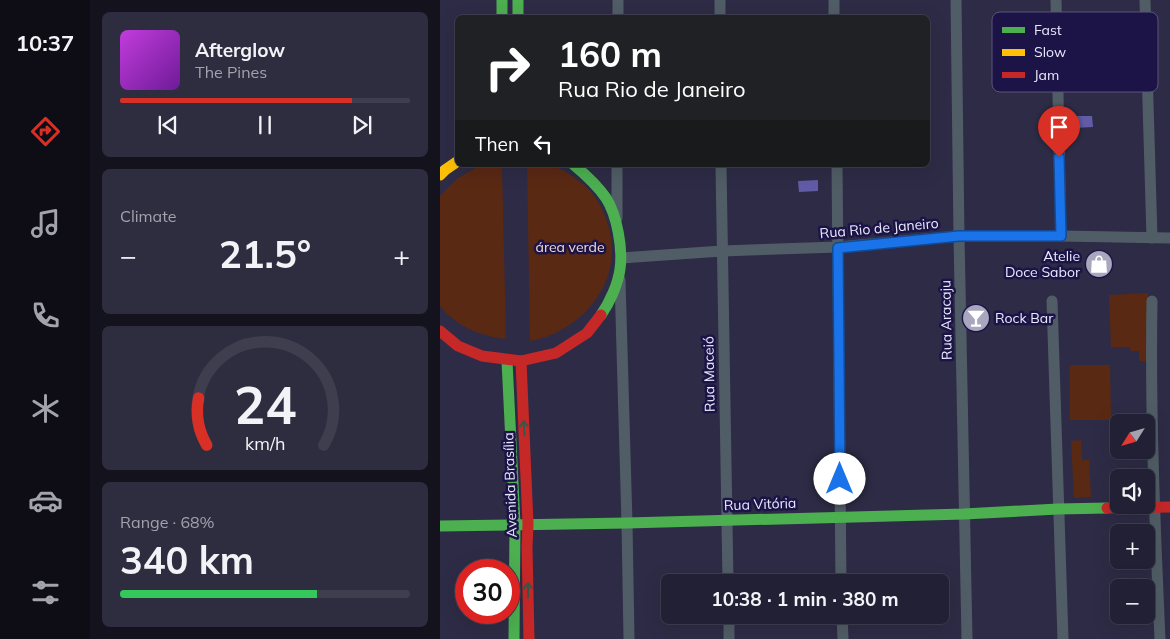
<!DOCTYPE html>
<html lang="en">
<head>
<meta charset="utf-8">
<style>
  body { margin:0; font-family:Mulish,sans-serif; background:#2e2d40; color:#f1f3f6; height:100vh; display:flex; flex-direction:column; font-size:19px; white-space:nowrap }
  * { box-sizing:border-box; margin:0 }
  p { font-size:16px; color:#a2a3ac }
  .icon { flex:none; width:28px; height:28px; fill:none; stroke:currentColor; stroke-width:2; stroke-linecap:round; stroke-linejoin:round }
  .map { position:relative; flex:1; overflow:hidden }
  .sheet { display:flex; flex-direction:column; gap:12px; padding:12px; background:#13121d; width:350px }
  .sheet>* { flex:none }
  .hud { position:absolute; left:15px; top:15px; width:475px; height:152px; border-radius:8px; box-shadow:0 5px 20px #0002,0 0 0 1px #3f3e4f; background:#202124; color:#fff; overflow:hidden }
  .needle { width:32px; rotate:233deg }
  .fabs { position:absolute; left:670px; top:414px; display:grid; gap:10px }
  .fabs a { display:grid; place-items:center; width:45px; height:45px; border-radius:8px; background:#222034; box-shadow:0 5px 20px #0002,0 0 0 1px #3f3e4f; font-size:25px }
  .speed { position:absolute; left:15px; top:559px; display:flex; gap:10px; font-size:25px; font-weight:700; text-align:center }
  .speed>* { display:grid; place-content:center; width:65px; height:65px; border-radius:50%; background:#222034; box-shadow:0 5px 20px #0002,0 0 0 1px #3f3e4f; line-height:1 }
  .speed .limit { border:8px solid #d22; background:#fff; color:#111 }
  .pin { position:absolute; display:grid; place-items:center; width:42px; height:42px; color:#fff; margin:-51px -21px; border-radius:50% 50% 50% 0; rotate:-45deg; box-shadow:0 0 5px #0007 }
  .pin .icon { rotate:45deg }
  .me { position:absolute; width:55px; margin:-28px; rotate:0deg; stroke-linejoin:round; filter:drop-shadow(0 0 4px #0008) }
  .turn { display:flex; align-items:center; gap:18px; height:105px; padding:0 20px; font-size:22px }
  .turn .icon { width:65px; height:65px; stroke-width:2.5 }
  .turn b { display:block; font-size:35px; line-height:42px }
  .then { display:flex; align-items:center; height:48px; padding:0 20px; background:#0003; gap:10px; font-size:19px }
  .big { font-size:38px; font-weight:700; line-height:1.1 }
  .sheet .tile { flex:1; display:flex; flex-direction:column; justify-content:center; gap:8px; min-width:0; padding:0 18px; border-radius:8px; background:#2e2d40 }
  .sheet .dial { align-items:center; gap:0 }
  .dial svg { height:130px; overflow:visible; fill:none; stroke:#3f3e4f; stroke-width:7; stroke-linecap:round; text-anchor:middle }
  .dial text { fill:#f1f3f6; stroke:none }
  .song { display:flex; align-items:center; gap:15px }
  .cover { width:60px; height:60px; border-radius:8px; background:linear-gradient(135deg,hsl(290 70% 55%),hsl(280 70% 35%)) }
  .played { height:5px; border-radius:2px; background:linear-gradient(90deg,#d93025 80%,#3f3e4f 80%) }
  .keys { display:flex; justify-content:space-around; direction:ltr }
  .heat { display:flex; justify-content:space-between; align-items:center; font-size:28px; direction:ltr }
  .charge { height:8px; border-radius:4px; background:linear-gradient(90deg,#34c759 68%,#3f3e4f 0) }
  .trip { position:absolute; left:221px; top:574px; width:288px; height:50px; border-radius:8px; background:#222034; box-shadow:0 5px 20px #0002,0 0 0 1px #3f3e4f; font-weight:700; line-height:50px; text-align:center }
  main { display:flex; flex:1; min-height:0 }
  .tab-bar { display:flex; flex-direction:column; width:90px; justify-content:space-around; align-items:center; background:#0e0d15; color:#a2a3ac }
  .tab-bar .icon { width:35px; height:35px }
  .tab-bar .on { color:#d93025 }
  .tab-bar b { font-size:22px; color:#f1f3f6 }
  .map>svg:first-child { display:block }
  .green { fill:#5a2914 }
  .water { fill:#615ca6 }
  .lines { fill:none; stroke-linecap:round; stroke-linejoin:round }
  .street { stroke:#515d66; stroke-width:11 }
  .fast { stroke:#4caf50; stroke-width:11 }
  .slow { stroke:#ffc107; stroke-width:11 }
  .jam { stroke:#c62828; stroke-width:11 }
  .oneway { stroke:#325a4a }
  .route-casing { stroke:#114b97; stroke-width:12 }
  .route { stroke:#1a73e8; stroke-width:9 }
  .labels { text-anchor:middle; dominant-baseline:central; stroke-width:5; stroke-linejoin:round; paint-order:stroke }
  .street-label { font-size:14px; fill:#e9eafe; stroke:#1c1446 }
  .park-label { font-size:14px; fill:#f3dbd1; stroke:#1c1446 }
  .poi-label { font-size:14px; fill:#e9eafe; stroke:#1c1446; text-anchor:end }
  .key { fill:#1c1446; stroke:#5a547d; stroke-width:1 }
  .key-label { font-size:14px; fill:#e9eafe }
</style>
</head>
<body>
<main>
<nav class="tab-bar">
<b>10:37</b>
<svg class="icon on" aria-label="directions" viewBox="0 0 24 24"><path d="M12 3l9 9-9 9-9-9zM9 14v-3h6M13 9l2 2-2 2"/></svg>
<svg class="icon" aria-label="music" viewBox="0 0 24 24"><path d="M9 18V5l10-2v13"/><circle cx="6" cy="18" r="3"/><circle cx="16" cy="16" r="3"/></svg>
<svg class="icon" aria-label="phone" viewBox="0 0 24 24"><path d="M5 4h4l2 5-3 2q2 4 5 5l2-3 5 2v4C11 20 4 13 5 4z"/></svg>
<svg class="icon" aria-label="climate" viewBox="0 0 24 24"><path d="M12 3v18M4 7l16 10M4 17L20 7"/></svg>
<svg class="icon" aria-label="car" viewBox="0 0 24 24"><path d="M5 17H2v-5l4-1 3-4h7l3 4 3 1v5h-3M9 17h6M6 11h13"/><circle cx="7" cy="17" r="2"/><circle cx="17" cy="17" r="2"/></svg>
<svg class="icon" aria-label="filters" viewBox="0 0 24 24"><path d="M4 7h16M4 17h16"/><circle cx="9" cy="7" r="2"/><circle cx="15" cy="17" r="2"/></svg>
</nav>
<section class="sheet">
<div class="tile">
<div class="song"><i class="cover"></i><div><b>Afterglow</b><p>The Pines</p></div></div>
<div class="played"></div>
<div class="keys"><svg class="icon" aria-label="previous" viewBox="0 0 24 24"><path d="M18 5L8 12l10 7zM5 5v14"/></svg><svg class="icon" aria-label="pause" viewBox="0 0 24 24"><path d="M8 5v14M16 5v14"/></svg><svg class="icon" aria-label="next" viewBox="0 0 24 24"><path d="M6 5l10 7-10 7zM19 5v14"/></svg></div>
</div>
<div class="tile"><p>Climate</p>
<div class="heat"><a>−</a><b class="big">21.5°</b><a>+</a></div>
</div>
<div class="tile dial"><svg viewBox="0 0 100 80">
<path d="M14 69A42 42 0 1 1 86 69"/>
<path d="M14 69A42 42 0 0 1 9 40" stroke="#d93025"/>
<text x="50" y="56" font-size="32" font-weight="700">24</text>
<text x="50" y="72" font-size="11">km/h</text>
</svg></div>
<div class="tile"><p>Range · 68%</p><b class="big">340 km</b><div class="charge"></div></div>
</section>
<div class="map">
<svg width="730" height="639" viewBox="0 0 730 639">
  <rect width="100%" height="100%" fill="#2e2b46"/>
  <!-- green -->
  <g class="green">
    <path d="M41 165H62L66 339C40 336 17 327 0 306V196L18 178Z"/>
    <path d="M87 165C93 165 100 164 106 165 119 166 131 175 140 182 153 191 161 205 166 219 188 275 146 331 90 341Z"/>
    <polygon points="708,293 710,347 709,361 699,361 699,351 691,351 690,347 671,347 669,295"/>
    <polygon points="630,365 670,365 671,420 630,420"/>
    <polygon points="641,440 642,460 649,460 651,497 634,498 631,441"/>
  </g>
  <!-- water -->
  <g class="water">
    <polygon points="633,116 652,116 653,127 634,128"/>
    <polygon points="378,180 378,191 359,192 358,181"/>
  </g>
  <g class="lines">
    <!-- street -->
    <g class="street">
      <polyline points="280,0 280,18"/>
      <polyline points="394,0 394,18"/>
      <polyline points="516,0 519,236 527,639"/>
      <polyline points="616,0 621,236"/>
      <polyline points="705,0 712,238"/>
      <polyline points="178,18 178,0"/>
      <polyline points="281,165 288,582"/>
      <polyline points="397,165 401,582"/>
      <polyline points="177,218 177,165"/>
      <polyline points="181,258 282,251 398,247 519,236 621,236 730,238"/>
      <polyline points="180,280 187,523 189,639"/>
      <polyline points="612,301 623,639"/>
      <path d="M712 301C710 414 715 526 720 639"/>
      <polyline points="289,615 289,639"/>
      <polyline points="402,615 403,639"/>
    </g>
    <!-- fast -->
    <g class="fast">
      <polyline points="62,0 62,18"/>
      <polyline points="78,0 78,18"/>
      <path d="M134 165C146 175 157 185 166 198 177 215 183 249 180 269 178 284 170 302 161 315"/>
      <polyline points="67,361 75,524 74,639"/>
      <polyline points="0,526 187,523 524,514 618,509 667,508"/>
    </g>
    <!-- slow -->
    <polyline class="slow" points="0,175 5,170 18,161"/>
    <!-- jam -->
    <g class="jam">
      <polyline points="0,331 18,346 42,356 81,361 116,353 147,333 161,315"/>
      <polyline points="81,361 88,524 87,547 89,639"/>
      <polyline points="667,508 730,507"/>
    </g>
  </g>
  <!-- one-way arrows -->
  <defs><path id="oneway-shaft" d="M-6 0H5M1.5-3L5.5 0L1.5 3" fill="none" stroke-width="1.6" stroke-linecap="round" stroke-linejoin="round" transform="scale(1.25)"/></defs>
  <g class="oneway">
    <use href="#oneway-shaft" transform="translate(84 428) rotate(-93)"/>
    <use href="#oneway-shaft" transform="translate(88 590) rotate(-91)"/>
  </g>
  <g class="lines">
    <!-- route casing -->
    <g class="route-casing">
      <polyline id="route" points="400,479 398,248 519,236 621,236 619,157"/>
    </g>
    <!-- route -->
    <use href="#route" class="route"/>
  </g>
  <!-- icons -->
  <defs>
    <g id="shop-disc" transform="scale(1.4375)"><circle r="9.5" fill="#a8a7be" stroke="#1c1446"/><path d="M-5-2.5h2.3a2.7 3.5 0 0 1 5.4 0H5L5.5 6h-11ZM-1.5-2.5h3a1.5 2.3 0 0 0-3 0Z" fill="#fff"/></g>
    <g id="bar-disc" transform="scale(1.4375)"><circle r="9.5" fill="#a8a7be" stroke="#1c1446"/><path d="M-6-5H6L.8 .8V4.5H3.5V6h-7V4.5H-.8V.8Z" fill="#fff"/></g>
  </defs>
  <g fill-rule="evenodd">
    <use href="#shop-disc" x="659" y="264"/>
    <use href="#bar-disc" x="536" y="318"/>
  </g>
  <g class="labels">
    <!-- street labels -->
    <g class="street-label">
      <text transform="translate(439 228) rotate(-5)">Rua Rio de Janeiro</text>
      <text transform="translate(506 320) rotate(-91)">Rua Aracaju</text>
      <text transform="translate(269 374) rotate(-91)">Rua Maceió</text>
      <text transform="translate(70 485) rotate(-92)">Avenida Brasília</text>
      <text transform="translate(320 504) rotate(-2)">Rua Vitória</text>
    </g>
    <!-- park labels -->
    <g class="park-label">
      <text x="130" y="247">área verde</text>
    </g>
    <!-- poi labels -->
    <g class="poi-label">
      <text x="640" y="256">Atelie<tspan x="640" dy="16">Doce Sabor</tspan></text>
      <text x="555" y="318" text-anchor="start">Rock Bar</text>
    </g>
  </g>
  <!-- legend -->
  <rect x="552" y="12" width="166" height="80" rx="8" class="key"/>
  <rect x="562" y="27" width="23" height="6" fill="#4caf50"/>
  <rect x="562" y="49" width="23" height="7" fill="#ffc107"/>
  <rect x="562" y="72" width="23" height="6" fill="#c62828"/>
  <g class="key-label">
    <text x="594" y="35">Fast</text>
    <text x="594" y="57">Slow</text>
    <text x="594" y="80">Jam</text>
  </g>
</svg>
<div class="fabs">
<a><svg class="needle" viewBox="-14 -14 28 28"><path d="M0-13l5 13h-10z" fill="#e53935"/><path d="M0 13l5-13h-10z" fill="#a2a3ac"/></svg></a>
<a><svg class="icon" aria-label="sound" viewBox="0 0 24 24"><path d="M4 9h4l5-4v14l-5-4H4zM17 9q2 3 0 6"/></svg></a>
<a>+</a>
<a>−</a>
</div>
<div class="speed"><div class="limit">30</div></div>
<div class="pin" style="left:619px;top:157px;background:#d93025"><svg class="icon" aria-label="arrive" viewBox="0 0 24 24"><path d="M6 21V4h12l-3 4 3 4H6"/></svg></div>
<svg class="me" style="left:400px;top:479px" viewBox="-20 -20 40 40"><circle r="19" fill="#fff"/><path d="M0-13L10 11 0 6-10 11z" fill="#1a73e8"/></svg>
<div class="trip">10:38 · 1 min · 380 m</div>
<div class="hud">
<div class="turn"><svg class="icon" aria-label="right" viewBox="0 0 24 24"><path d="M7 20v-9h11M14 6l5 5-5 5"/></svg><div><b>160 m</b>Rua Rio de Janeiro</div></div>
<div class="then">Then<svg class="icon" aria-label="left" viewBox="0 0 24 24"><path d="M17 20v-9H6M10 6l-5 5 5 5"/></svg></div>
</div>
</div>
</main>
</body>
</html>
